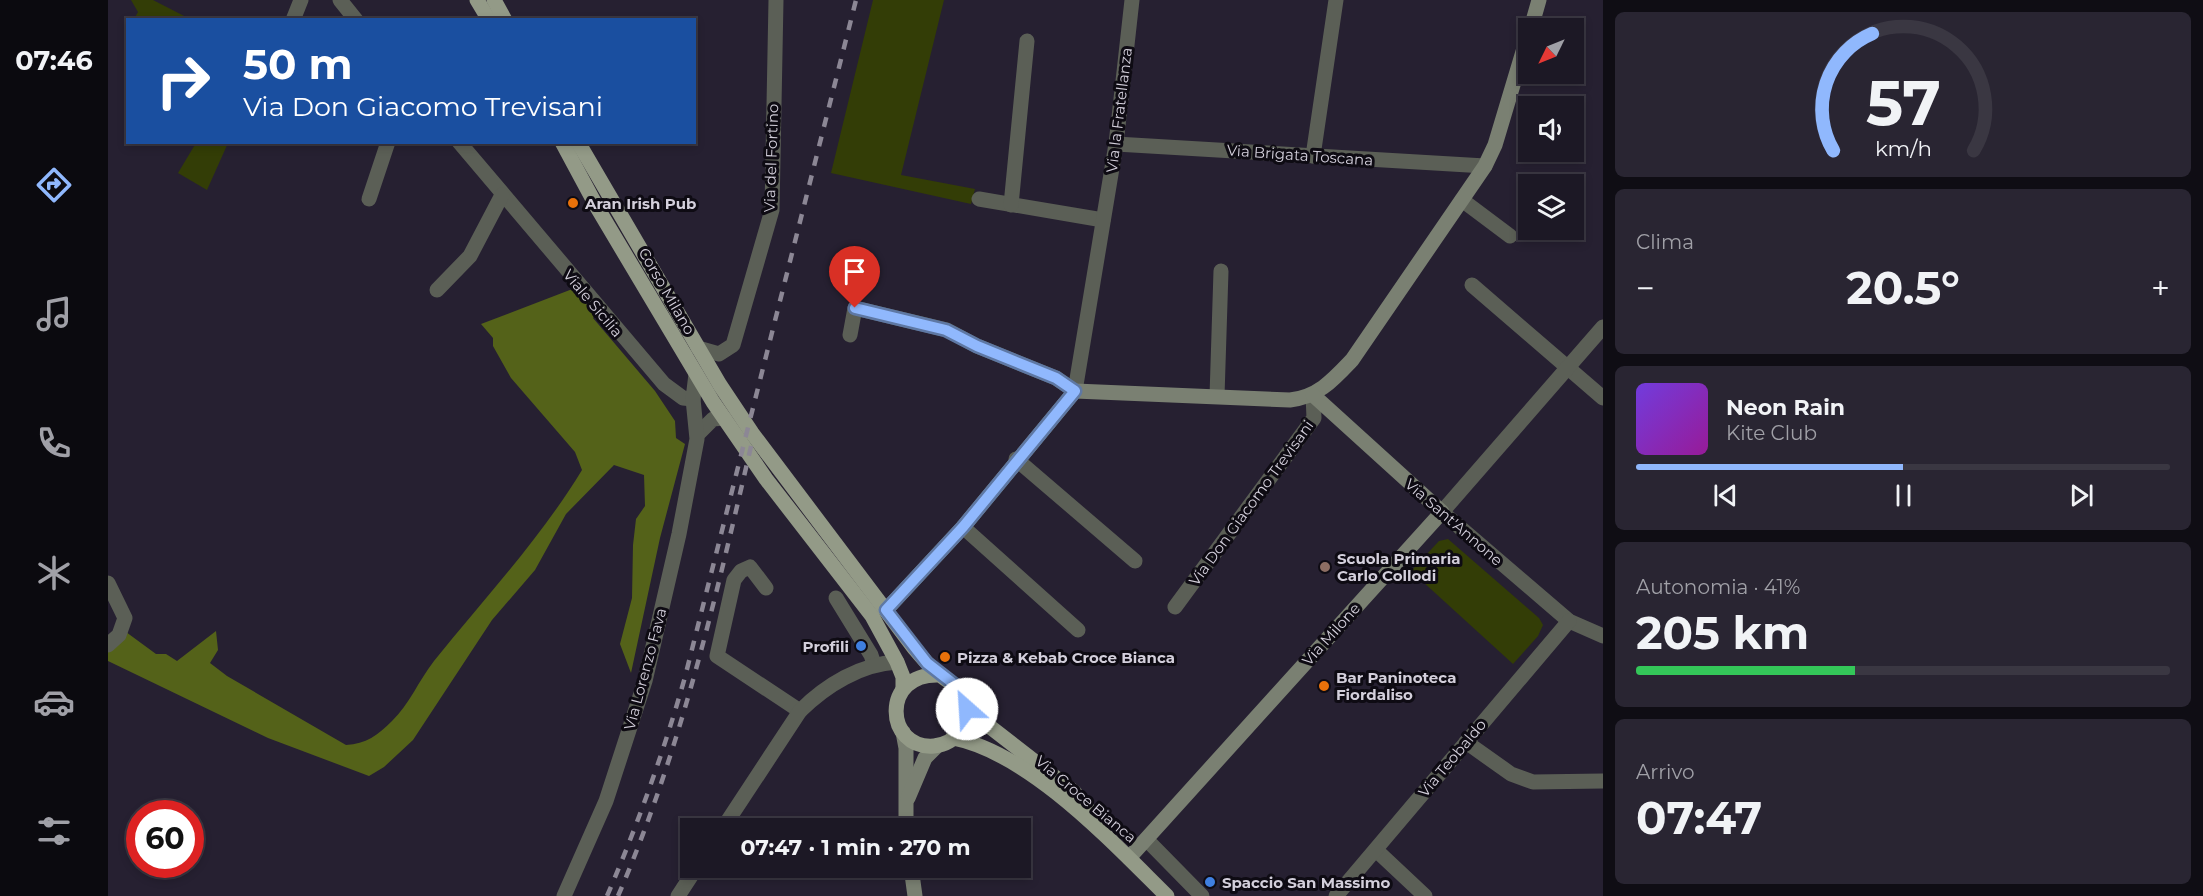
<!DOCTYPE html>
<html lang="it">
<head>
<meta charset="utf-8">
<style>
  body { margin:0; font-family:Montserrat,sans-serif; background:#292532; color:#f1f3f6; height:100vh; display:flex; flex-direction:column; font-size:22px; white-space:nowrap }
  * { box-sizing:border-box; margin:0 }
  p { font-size:20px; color:#a0a0a7 }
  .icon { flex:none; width:33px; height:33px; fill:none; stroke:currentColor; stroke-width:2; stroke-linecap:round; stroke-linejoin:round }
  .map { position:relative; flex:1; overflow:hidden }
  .drawer { display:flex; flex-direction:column; gap:12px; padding:12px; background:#0f0d14; width:600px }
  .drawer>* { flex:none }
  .top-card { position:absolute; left:18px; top:18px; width:570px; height:126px; border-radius:0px; box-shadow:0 3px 9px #0003,0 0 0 2px #3a3742; background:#1a4fa0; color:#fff; overflow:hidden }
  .needle { width:39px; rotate:227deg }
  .buttons { position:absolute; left:1410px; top:18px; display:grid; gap:12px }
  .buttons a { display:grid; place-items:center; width:66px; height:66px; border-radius:0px; background:#1c1825; box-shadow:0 3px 9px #0003,0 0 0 2px #3a3742; font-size:30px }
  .speed { position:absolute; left:18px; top:800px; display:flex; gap:12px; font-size:30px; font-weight:700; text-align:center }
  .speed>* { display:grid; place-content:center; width:78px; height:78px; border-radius:50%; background:#1c1825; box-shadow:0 3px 9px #0003,0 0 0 2px #3a3742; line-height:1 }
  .speed .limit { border:9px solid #d22; background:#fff; color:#111 }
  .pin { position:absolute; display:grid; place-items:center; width:51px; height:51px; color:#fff; margin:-62px -26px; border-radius:50% 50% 50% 0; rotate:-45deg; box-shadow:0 0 6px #0007 }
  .pin .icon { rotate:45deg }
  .me { position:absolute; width:66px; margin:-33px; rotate:334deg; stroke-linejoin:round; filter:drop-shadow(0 0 4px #0008) }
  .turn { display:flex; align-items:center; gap:21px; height:126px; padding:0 18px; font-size:27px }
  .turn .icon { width:78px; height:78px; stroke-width:2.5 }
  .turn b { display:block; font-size:42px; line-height:51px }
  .big { font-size:45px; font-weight:700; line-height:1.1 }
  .drawer .card { flex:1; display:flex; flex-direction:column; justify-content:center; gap:9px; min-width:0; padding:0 21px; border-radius:9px; background:#292532 }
  .drawer .dial { align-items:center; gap:0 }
  .dial svg { height:156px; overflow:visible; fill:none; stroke:#3a3742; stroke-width:7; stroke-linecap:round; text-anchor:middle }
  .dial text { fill:#f1f3f6; stroke:none }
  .song { display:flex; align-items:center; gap:18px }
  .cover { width:72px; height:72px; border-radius:9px; background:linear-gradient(135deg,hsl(260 70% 55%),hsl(300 70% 35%)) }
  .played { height:6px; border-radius:3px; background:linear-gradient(90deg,#90b8fd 50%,#3a3742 50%) }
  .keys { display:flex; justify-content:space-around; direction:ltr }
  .heat { display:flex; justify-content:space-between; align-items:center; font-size:33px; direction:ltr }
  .charge { height:9px; border-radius:4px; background:linear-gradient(90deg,#34c759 41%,#3a3742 0) }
  .trip { position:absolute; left:572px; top:818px; width:351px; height:60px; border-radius:0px; background:#1c1825; box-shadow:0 3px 9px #0003,0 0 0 2px #3a3742; font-weight:700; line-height:60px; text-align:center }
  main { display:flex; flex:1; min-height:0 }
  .tab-bar { display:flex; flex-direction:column; width:108px; justify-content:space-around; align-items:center; background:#0b0a0f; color:#a0a0a7 }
  .tab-bar .icon { width:42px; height:42px }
  .tab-bar .selected { color:#90b8fd }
  .tab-bar b { font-size:27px; color:#f1f3f6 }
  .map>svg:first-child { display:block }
  .green { fill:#333d06 }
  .forest { fill:#546219 }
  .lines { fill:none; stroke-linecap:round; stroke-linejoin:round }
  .street { stroke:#5b5f56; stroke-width:15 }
  .secondary { stroke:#7a8072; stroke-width:15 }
  .primary { stroke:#939a87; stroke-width:15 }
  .rail { stroke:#8c8795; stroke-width:4.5; stroke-dasharray:10 10; stroke-linecap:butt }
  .route-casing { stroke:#5e78a4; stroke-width:15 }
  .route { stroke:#90b8fd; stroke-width:10 }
  .food-dot { fill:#e8710a; stroke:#0e0b13; stroke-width:2 }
  .education-dot { fill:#8d6e63; stroke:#0e0b13; stroke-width:2 }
  .shop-dot { fill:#3f7fe0; stroke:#0e0b13; stroke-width:2 }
  .labels { text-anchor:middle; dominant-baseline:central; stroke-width:6; stroke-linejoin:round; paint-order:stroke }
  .street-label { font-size:15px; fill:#d3cfdb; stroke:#0e0b13 }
  .poi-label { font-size:15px; font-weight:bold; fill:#d3cfdb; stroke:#0e0b13; text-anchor:start }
</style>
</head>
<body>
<main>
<nav class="tab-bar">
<b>07:46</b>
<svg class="icon selected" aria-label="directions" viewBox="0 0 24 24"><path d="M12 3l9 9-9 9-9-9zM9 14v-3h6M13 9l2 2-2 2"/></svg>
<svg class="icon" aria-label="music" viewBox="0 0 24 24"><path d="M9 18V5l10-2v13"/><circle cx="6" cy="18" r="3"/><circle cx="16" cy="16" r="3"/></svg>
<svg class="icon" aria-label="phone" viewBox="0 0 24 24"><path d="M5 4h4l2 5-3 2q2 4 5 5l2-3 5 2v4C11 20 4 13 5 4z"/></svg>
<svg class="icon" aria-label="climate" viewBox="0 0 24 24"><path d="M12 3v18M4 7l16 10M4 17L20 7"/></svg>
<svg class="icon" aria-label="car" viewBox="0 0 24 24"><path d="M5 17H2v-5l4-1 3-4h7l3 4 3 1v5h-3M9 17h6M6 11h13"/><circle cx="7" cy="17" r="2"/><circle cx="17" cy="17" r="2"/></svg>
<svg class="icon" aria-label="filters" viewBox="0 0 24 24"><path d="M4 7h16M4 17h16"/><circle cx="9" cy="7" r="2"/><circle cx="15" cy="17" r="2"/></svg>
</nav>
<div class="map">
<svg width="1495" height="896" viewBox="0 0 1495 896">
  <rect width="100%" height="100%" fill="#262031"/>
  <!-- green -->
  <g class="green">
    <polygon points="23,0 45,0 82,19 26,19 30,12"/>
    <polygon points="765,0 836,0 793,175 867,189 863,204 723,173"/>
    <polygon points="88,143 120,143 99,190 70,173"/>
    <polygon points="1340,539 1431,618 1435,625 1430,636 1405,664 1303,571 1331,541"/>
  </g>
  <!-- forest -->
  <path class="forest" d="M467 288 490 312 485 318 547 391 567 421 568 438 577 444 552 538 523 673 512 644 524 598 525 545 528 519 537 506 536 475 506 465 458 514 427 570 384 620 305 740 276 767 261 776 160 738 0 661V650L18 632 48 654H58L69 661 108 631 110 650 102 663 119 676 238 745C258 744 270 735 284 721 301 705 311 680 326 661 376 599 432 539 474 470L467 452 403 378 385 346V338L373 324Z"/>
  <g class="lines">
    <!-- street -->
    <g class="street">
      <polyline points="232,0 248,20"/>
      <polyline points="185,20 193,0"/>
      <polyline points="351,142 556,384 575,398 585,399"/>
      <polyline points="1008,144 1377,166"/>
      <polyline points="1205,156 1228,0"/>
      <polyline points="261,199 280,142"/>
      <polyline points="871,199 995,220"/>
      <polyline points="1354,200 1402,236"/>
      <polyline points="903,205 919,41"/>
      <polyline points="1364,285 1495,398"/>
      <polyline points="329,290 362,256 394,195"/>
      <polyline points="1495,327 1334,512 1461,621 1495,636"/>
      <polyline points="742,335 747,308 839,330 869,346 948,378 967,391 1008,144 1024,0"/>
      <polyline points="590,348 611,354 625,345 664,210 668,0"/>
      <polyline points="1109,396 1113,271"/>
      <polyline points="590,434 605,419 616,418"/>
      <polyline points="908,459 1027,561"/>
      <polyline points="855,527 970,630"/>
      <polyline points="0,583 17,618 11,635 0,645"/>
      <polyline points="658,588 642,567 633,571 626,580 609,656 692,711"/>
      <polyline points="728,598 763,655 766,664"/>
      <polyline points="1067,607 1206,418 1205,395"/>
      <polyline points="1358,742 1403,774 1425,782 1495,781"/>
      <path d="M615 828 692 711C718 685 753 664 789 662"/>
      <polyline points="1039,840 1094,896"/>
      <polyline points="1268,850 1317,896"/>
      <polyline points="456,896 498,801 537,681 571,534 589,439 585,399 588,374"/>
      <polyline points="570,896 589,867"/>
      <polyline points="1228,896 1461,621"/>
    </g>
    <!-- secondary -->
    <g class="secondary">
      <polyline points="1423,28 1431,0"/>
      <path d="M778 610 855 527 967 391 1182 400C1210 397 1225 380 1244 360L1377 166 1387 145 1420 35"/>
      <polyline points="795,732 798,748 798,828"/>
      <polyline points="800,798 817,758 829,746"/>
      <polyline points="1021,858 1334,512 1205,395"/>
      <polyline points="803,867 807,896"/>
    </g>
    <!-- primary -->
    <g class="primary">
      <polyline points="369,0 381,20"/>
      <polyline points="386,0 397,20"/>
      <polyline points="454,142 490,209 605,402 658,479 764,616 789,662 795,677 795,688"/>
      <path d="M470 142 612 385 644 433 806 648C814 657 822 668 832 675 851 688 871 703 853 730 847 739 837 745 826 746 777 750 772 672 832 675"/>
      <polyline points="859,709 966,792 988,819"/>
      <path d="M845 738C922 753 1004 842 1059 896"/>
    </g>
    <!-- rail -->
    <g class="rail">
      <path d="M499 896C530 824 556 751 577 677L748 0"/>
      <path d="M510 896C573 750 608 597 644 442"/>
    </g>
  </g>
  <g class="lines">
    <!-- route casing -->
    <g class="route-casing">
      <polyline id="route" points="747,308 838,330 869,346 948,378 967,391 855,527 778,610 819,663 851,688 859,709"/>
    </g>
    <!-- route -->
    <use href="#route" class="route"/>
  </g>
  <!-- markers -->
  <g class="food-dot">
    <circle cx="465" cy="203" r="6"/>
    <circle cx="837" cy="657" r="6"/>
    <circle cx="1216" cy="686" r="6"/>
  </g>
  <circle class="education-dot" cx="1217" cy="567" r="6"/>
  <g class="shop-dot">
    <circle cx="753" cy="646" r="6"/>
    <circle cx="1102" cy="882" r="6"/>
  </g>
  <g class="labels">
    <!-- street labels -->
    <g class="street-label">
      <text transform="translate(1011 110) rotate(-83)">Via la Fratellanza</text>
      <text transform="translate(1192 155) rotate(4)">Via Brigata Toscana</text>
      <text transform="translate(663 158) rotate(-88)">Via del Fortino</text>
      <text transform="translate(559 291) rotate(60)">Corso Milano</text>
      <text transform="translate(485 303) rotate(50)">Viale Sicilia</text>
      <text transform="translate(1143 503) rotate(-54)">Via Don Giacomo Trevisani</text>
      <text transform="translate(1346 522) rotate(41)">Via Sant'Annone</text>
      <text transform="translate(1223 634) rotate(-48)">Via Milone</text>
      <text transform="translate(537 669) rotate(-75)">Via Lorenzo Fava</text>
      <text transform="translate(1344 758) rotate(-50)">Via Teobaldo</text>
      <text transform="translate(978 799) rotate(40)">Via Croce Bianca</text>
    </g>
    <!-- poi labels -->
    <g class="poi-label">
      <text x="477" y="203">Aran Irish Pub</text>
      <text x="1229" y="558">Scuola Primaria<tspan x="1229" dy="17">Carlo Collodi</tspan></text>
      <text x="741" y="646" text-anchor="end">Profili</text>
      <text x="849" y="657">Pizza &amp; Kebab Croce Bianca</text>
      <text x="1228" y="677">Bar Paninoteca<tspan x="1228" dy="17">Fiordaliso</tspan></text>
      <text x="1114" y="882">Spaccio San Massimo</text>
    </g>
  </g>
</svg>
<div class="buttons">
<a><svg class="needle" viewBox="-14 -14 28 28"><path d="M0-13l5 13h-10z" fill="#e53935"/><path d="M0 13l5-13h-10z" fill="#a0a0a7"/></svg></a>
<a><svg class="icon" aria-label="sound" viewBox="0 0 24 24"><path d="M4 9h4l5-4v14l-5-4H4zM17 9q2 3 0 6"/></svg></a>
<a><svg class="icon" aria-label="layers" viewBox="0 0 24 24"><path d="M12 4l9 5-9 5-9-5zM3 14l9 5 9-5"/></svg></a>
</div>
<div class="speed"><div class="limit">60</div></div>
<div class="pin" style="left:747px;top:308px;background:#d93025"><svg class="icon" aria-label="arrive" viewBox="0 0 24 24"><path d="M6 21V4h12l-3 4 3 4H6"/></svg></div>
<svg class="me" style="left:859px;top:709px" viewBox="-20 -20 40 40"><circle r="19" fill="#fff"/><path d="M0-13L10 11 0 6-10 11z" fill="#90b8fd"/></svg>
<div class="trip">07:47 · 1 min · 270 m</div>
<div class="top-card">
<div class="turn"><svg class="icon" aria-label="right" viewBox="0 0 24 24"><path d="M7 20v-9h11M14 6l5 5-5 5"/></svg><div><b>50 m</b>Via Don Giacomo Trevisani</div></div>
</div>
</div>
<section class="drawer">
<div class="card dial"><svg viewBox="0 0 100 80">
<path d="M14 69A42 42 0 1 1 86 69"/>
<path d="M14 69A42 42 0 0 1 34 9" stroke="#90b8fd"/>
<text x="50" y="56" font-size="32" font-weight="700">57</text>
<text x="50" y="72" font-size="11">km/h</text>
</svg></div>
<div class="card"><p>Clima</p>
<div class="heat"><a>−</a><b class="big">20.5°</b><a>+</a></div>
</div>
<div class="card">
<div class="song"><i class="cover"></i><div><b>Neon Rain</b><p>Kite Club</p></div></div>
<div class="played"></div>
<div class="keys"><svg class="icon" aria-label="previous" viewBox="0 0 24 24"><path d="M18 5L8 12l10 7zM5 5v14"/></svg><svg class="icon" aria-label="pause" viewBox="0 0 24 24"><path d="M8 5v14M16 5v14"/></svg><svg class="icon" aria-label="next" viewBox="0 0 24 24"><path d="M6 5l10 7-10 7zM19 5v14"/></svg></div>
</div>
<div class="card"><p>Autonomia · 41%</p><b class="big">205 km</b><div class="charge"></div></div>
<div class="card"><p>Arrivo</p><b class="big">07:47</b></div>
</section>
</main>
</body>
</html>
